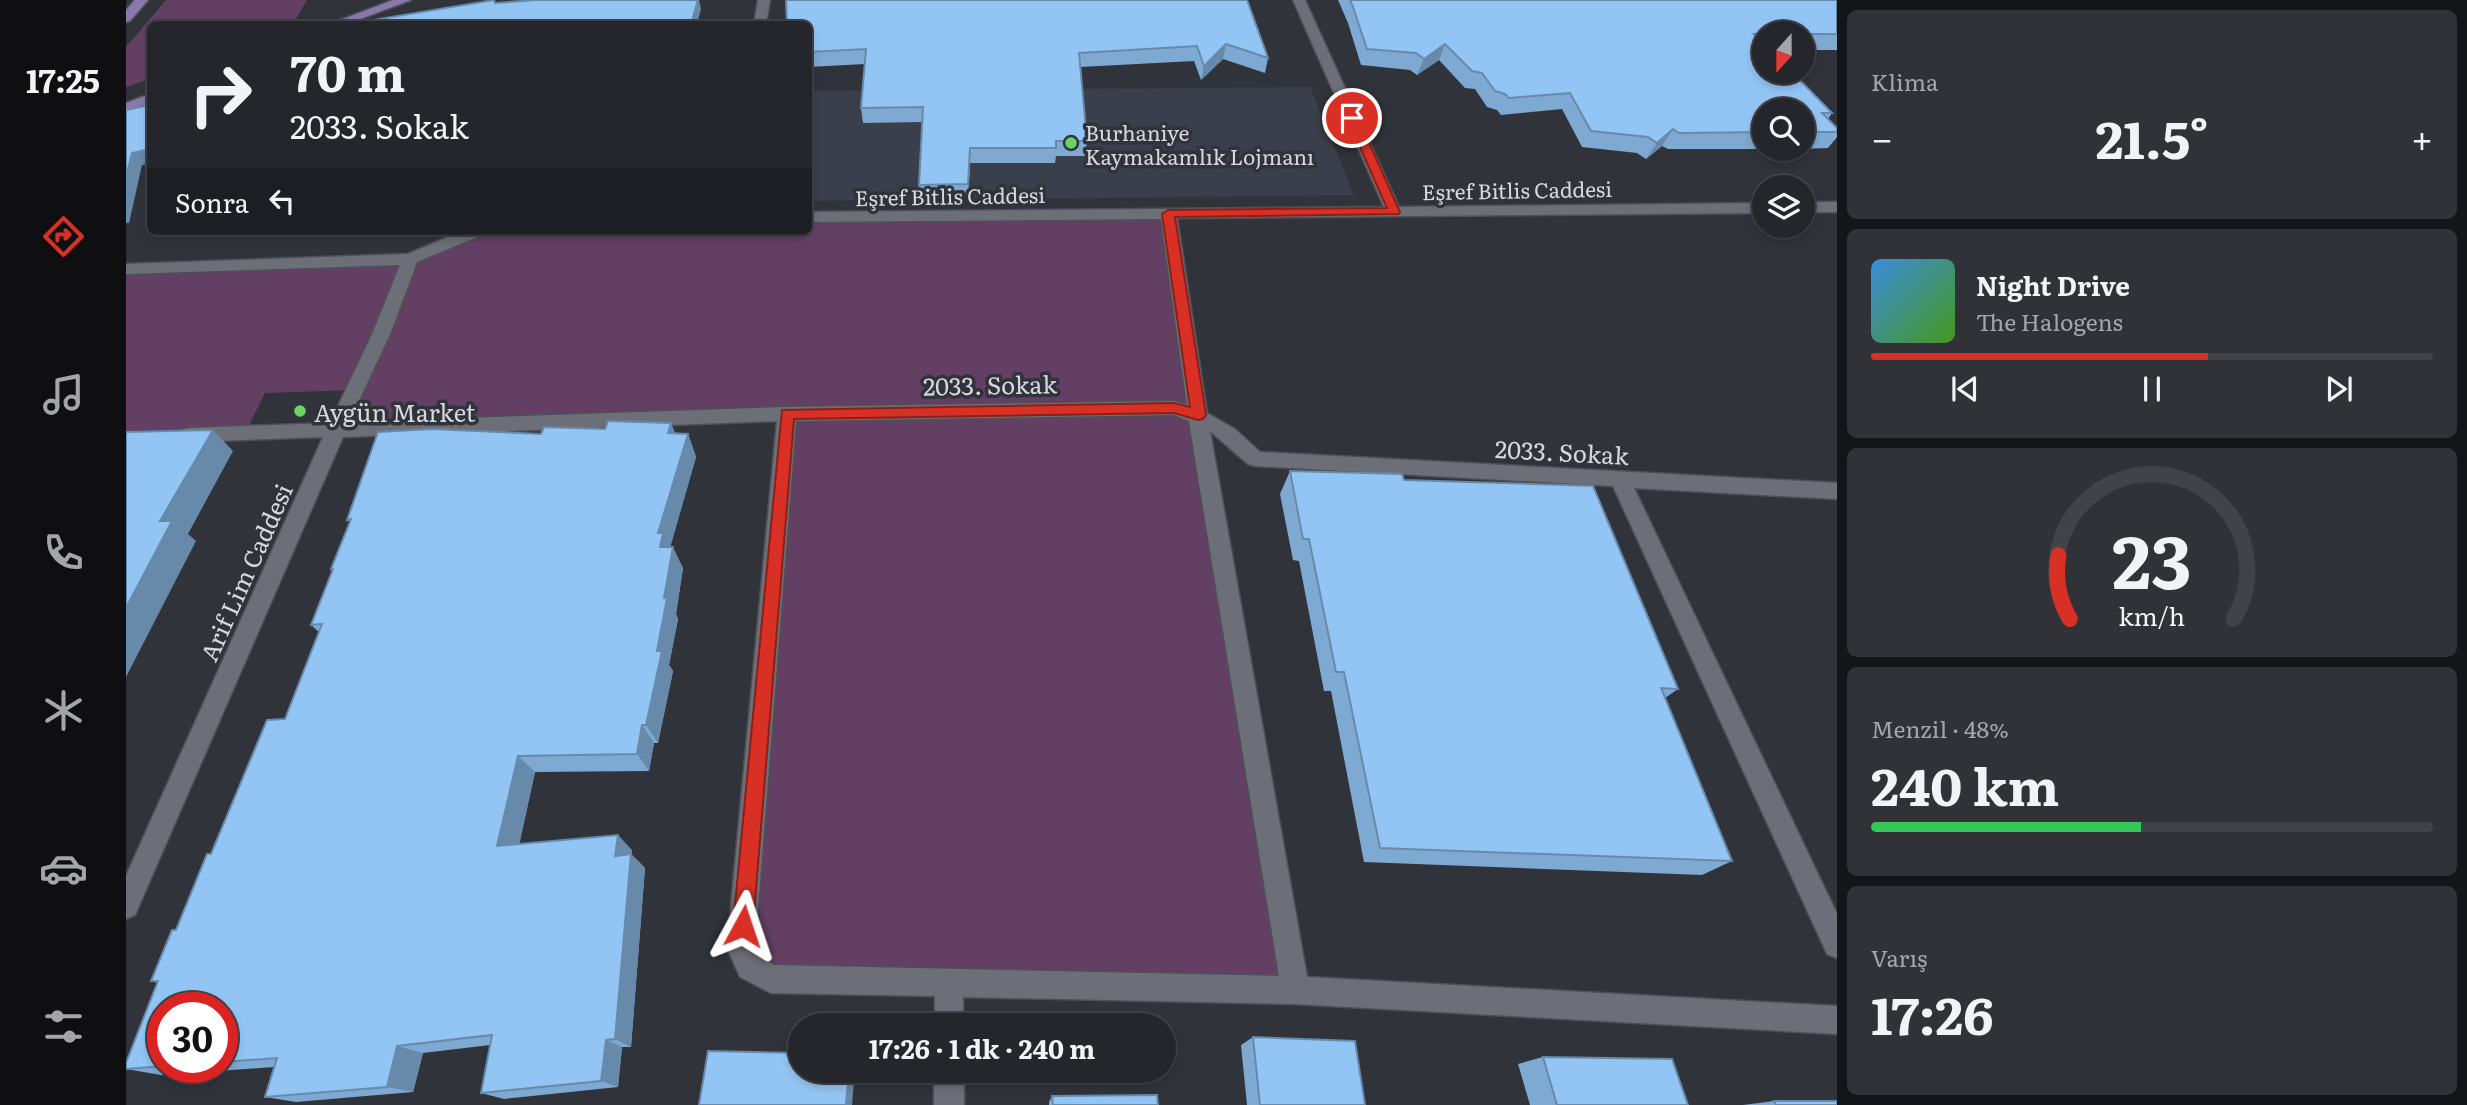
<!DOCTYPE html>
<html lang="tr">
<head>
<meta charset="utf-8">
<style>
  body { margin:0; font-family:Literata,serif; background:#313238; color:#f1f3f6; height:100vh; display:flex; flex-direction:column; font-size:26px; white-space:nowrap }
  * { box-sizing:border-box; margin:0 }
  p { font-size:23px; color:#a3a5a9 }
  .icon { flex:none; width:38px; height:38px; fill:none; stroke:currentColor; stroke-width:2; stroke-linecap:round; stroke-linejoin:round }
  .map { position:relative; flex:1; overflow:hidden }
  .drawer { display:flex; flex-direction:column; gap:10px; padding:10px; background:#141518; width:630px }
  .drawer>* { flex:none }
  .hud { position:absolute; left:21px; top:21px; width:665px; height:214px; border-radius:10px; box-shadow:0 4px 10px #0003,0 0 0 2px #424348; background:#25262c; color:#f1f3f6; overflow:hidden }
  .needle { width:46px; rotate:201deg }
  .controls { position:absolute; left:1626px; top:21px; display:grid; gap:14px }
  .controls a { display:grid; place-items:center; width:63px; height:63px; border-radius:50%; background:#25262c; box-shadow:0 4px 10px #0003,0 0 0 2px #424348; font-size:35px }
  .speed { position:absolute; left:21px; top:992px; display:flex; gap:14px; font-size:35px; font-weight:700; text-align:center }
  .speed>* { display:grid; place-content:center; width:91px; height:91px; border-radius:50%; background:#25262c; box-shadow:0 4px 10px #0003,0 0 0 2px #424348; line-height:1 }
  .speed .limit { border:10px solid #d22; background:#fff; color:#111 }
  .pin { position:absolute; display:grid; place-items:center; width:60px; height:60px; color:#fff; margin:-30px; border:4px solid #fff; border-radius:50%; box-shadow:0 2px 7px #0007 }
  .me { position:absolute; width:77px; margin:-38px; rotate:5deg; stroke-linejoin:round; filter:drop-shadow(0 0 5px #0008) }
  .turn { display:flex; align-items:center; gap:24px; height:147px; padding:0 28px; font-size:32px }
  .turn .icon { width:91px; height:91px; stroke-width:2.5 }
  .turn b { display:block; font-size:49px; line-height:60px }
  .then { display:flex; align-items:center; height:66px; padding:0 28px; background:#0003; gap:14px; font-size:26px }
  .big { font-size:52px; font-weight:700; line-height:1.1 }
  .drawer .tile { flex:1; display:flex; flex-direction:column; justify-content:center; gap:10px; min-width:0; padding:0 24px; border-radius:10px; background:#313238 }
  .drawer .dial { align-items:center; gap:0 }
  .dial svg { height:182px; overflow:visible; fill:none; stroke:#424348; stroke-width:7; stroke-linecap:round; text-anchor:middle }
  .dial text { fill:#f1f3f6; stroke:none }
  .song { display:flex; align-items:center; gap:21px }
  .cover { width:84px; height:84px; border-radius:10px; background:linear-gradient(135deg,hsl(210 70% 55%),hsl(100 70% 35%)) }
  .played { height:7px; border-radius:4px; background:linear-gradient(90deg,#d93025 60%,#424348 60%) }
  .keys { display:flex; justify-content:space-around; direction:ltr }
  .heat { display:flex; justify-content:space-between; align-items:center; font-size:38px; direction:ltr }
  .charge { height:10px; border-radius:5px; background:linear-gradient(90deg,#34c759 48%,#424348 0) }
  .trip { position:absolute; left:662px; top:1013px; width:388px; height:70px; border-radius:35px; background:#25262c; box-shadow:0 4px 10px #0003,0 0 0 2px #424348; font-weight:700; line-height:70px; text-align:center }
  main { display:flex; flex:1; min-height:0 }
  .tabs { display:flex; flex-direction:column; width:126px; justify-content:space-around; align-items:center; background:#0f0f12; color:#a3a5a9 }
  .tabs .icon { width:49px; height:49px }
  .tabs .active { color:#d93025 }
  .tabs b { font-size:32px; color:#f1f3f6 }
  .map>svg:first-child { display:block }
  .built { fill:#3b3e4b }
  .green { fill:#634063 }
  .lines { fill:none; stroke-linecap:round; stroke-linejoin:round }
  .minor-casing { stroke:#4e5056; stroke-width:3 }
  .major-casing { stroke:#4e5056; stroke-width:3 }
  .minor { fill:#6c6f77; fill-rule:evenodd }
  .major { fill:#8978ad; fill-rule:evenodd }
  .wall { fill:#7ea9d2; fill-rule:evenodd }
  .shaded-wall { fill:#678aab }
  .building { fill:#93c5f4; stroke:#678aab; stroke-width:2 }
  .route { fill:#d93025; stroke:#8d1f18; stroke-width:2 }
  .poi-dot { fill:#6bd363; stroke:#31333b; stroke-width:2.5 }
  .labels { text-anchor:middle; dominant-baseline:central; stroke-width:7; stroke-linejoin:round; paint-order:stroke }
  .far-poi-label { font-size:21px; fill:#d7d8dd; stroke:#31333b; text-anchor:start }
  .far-street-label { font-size:21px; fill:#d7d8dd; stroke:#31333b }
  .street-label { font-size:24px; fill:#d7d8dd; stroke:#31333b }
  .poi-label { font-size:24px; fill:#d7d8dd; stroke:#31333b; text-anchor:start }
</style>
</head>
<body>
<main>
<nav class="tabs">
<b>17:25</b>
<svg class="icon active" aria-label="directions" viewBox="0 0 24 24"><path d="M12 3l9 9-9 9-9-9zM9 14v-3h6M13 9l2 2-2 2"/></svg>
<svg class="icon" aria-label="music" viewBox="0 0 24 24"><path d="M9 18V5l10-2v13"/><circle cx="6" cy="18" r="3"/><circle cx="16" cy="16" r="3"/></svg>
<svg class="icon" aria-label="phone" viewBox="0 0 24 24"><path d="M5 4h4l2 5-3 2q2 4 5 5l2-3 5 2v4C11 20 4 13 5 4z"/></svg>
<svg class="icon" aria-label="climate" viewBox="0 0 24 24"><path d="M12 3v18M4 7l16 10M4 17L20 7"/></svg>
<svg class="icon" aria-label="car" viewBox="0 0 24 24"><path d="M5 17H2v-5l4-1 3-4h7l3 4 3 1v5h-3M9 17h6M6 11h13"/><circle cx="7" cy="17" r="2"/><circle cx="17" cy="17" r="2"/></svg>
<svg class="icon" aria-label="filters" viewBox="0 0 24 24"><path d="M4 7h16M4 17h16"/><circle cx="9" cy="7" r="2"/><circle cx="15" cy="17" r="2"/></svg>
</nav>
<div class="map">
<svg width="1711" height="1105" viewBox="0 0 1711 1105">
  <rect width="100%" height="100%" fill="#31333b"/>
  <!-- built -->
  <polygon class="built" points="1184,87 1228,195 683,201 682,91"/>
  <!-- green -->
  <g class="green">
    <polygon points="40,0 181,0 167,24 24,24 24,79 0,87 0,47"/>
    <polygon points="1042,214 1169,990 624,967 661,414 211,429 227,390 139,393 119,433 0,436 0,269 284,259 350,231 682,231 683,217"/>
  </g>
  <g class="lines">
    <!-- minor casing -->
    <g class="minor-casing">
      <g id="minor">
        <polygon points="632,0 644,0 640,24 628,24"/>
        <path d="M1167 0H1179L1273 207 1638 203V213L1051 218 1081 413 1109 429 1134 452 1711 483V499L1508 488 1711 914V958L1701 954 1487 486 1129 466 1122 464 1084 431 1181 977 1711 1006V1034L1169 1004 837 997V1026H809V996L645 993 614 977 601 948 651 421 217 437 9 915 0 919V876L197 437 62 442 55 440 52 435 55 430 62 428 204 423 247 332 274 265 0 274V264L282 254 336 231H358L356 235 291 262 265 332 223 422 661 407 1048 401 1061 405 1035 219 682 222V212L1258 207ZM1048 415 1063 421 1153 976 648 965 634 957 629 947 670 421Z"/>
        <rect x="1676" y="202" width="35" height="10"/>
        <rect x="808" y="1071" width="30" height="34"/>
      </g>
    </g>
    <!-- major casing -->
    <g class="major-casing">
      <g id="major">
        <polygon points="9,0 22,0 4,21 0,22 0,10"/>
        <polygon points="267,0 285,0 221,24 204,24"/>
        <polygon points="24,94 24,103 0,112 0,103"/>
      </g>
    </g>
    <!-- minor -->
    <use href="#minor" class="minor"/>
    <!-- major -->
    <use href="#major" class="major"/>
  </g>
  <!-- wall -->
  <g class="wall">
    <polygon points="1121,0 1142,58 1139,73 1097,59 1075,80 1068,61 954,67 961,141 960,156 930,156 929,163 844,163 842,199 794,200 793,185 797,122 737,123 735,108 739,64 682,67 682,24"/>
    <polygon points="1212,0 1711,0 1711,50 1676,50 1676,33 1638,33 1638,72 1706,113 1702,119 1711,128 1711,137 1702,148 1676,149 1676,110 1638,110 1638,149 1649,149 1542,149 1536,146 1520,159 1511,153 1456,147 1436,109 1375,115 1371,110 1361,107 1349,89 1339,88 1313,60 1291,75 1284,70 1235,65 1222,23"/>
    <path d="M545 423 549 434H562L570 457 544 547 557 568 550 614 552 619 543 665 547 671 532 743H528L523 771 409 772 393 844 506 850 505 854 519 868 505 1047H496L492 1087 378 1099 355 1093 364 1045 297 1053 287 1092 170 1102 139 1097 148 1067 35 1075 0 1069V1063L31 983 25 981 85 854 159 719 193 632 185 625 207 571 205 569 224 522 221 520 415 434ZM37 1008H96V1068H37Z"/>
    <polygon points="1164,471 1278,480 1552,689 1539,698 1606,861 1576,875 1238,862 1205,691 1198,691 1173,561 1167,560 1154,494"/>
    <polygon points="1127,1037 1239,1105 1121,1105 1115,1045"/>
    <polygon points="1417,1057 1562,1105 1404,1105 1392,1064"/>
    <polygon points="926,1096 1032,1105 923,1105 923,1102"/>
    <polygon points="1648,1101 1711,1105 1617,1105"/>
  </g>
  <!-- shaded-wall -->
  <g class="shaded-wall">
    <polygon points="572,0 573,0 575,9 571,24 565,24"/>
    <polygon points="1100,44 1097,59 1075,80 1078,66"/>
    <polygon points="1319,44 1313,60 1291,75 1298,59"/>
    <polygon points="1547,129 1536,146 1520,159 1531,143"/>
    <polygon points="844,148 844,163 842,199 842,184"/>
    <polygon points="24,149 24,164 16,165 3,223 0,223 0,177 6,153"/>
    <polygon points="545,423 554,446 542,433"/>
    <polygon points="87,430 107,451 62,534 70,541 0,677 0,608 34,521"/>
    <polygon points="562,434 570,457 544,548 547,547 557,568 550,614 552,619 543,665 547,671 532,743 520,725 538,598 534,547 532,533"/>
    <polygon points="516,725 528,743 523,771 511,754"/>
    <polygon points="392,756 409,772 390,860 371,846"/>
    <polygon points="492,835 506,850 503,870 489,856"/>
    <polygon points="505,854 519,868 505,1047 489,1039"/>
    <polygon points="480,1040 496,1047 492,1087 475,1081"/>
    <polygon points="271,1046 297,1053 287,1092 261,1087"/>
    <polygon points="723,1071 729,1071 726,1105 720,1105"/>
  </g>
  <!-- building -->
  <g class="building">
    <polygon points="368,0 369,3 410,0 572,0 565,24 240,24 247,23 247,20"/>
    <polygon points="660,0 1121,0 1142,58 1100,44 1078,66 1071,46 953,53 961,141 930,141 930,148 844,148 842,184 793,185 797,107 735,108 740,49 682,52 682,24 661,24"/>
    <polygon points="1224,0 1711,0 1711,34 1628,34 1638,44 1638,72 1666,72 1706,113 1696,113 1711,128 1711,132 1676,132 1676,110 1638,110 1638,132 1553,133 1547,129 1531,143 1522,137 1465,131 1444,93 1383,98 1379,94 1369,91 1356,73 1346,71 1319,44 1298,59 1290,53 1241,49 1227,7"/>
    <polygon points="24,105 24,149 6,153 0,177 0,110"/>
    <polygon points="482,421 545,423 542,433 562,434 532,533 537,533 534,547 547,547 538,598 541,598 531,651 536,651 520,725 516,725 511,754 392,756 371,846 492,835 489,856 505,854 489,1039 480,1040 475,1081 355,1093 366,1035 271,1046 261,1087 139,1097 151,1058 96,1062 96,1008 37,1008 37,1066 0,1069 0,1063 32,981 25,981 46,930 50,930 81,854 85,854 141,720 159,719 196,624 185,625 207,569 205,569 225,519 221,520 252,432 306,429 415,434 418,427 479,429"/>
    <polygon points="87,430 34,521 46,521 0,608 0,432"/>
    <polygon points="1164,471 1276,474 1278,480 1467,486 1552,689 1535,688 1606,861 1254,848 1218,672 1210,672 1183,539 1177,539"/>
    <polygon points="1127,1037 1229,1041 1239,1105 1134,1105"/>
    <polygon points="582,1051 674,1053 674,1071 723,1071 720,1105 573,1105"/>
    <polygon points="1417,1057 1546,1059 1562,1105 1431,1105"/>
    <polygon points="1031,1095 1032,1105 927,1105 926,1096"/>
    <polygon points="1648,1101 1711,1101 1711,1105 1650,1105"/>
  </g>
  <!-- route -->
  <polygon class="route" points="1226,115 1232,118 1274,212 1273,214 1049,217 1080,415 1077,419 1072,420 1048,413 668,419 627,926 624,933 617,936 610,933 607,926 656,410 1048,403 1064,407 1036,214 1042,210 1261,208 1221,118"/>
  <!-- markers -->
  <g class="poi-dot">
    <circle cx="945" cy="143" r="7"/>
    <circle cx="174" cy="411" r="7"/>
  </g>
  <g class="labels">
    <!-- far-poi labels -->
    <g class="far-poi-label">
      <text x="959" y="131">Burhaniye<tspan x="959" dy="24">Kaymakamlık Lojmanı</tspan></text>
    </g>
    <!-- far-street labels -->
    <g class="far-street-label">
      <text transform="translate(1391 189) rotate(-1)">Eşref Bitlis Caddesi</text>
      <text transform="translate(824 195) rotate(-1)">Eşref Bitlis Caddesi</text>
    </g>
    <!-- street labels -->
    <g class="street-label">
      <text transform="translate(864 384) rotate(-1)">2033. Sokak</text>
      <text transform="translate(1436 451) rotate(3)">2033. Sokak</text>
      <text transform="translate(119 572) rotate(-66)">Arif Lim Caddesi</text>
    </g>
    <!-- poi labels -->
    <g class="poi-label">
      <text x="188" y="411">Aygün Market</text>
    </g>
  </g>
</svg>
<div class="controls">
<a><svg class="needle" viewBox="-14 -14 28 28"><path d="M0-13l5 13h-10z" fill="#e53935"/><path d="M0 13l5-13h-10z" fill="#a3a5a9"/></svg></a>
<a><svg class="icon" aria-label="search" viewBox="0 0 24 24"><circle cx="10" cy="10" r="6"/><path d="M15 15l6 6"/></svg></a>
<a><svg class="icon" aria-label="layers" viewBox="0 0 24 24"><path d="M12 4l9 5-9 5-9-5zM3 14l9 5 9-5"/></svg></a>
</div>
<div class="speed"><div class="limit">30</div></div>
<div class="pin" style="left:1226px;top:118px;background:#d93025"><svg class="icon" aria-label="arrive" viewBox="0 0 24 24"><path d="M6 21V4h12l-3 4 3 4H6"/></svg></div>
<svg class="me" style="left:617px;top:926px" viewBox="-20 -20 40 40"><path d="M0-17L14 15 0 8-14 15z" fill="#d93025" stroke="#fff" stroke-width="4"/></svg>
<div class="trip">17:26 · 1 dk · 240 m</div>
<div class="hud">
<div class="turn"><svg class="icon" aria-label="right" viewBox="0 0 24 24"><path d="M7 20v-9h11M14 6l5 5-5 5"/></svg><div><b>70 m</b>2033. Sokak</div></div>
<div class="then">Sonra<svg class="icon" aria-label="left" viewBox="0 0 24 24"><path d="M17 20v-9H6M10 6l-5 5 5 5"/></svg></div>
</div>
</div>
<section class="drawer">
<div class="tile"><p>Klima</p>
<div class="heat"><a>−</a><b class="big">21.5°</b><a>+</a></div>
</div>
<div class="tile">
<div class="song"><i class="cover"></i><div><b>Night Drive</b><p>The Halogens</p></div></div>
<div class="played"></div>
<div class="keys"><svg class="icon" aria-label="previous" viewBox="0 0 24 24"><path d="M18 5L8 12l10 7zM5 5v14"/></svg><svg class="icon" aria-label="pause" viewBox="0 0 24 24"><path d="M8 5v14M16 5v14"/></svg><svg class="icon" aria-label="next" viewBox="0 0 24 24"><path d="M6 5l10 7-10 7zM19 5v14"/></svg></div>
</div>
<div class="tile dial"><svg viewBox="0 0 100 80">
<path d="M14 69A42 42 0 1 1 86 69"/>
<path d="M14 69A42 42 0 0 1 9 41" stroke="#d93025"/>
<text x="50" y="56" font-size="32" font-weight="700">23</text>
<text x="50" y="72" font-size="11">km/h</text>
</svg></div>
<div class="tile"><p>Menzil · 48%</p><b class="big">240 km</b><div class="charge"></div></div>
<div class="tile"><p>Varış</p><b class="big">17:26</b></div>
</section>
</main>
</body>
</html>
